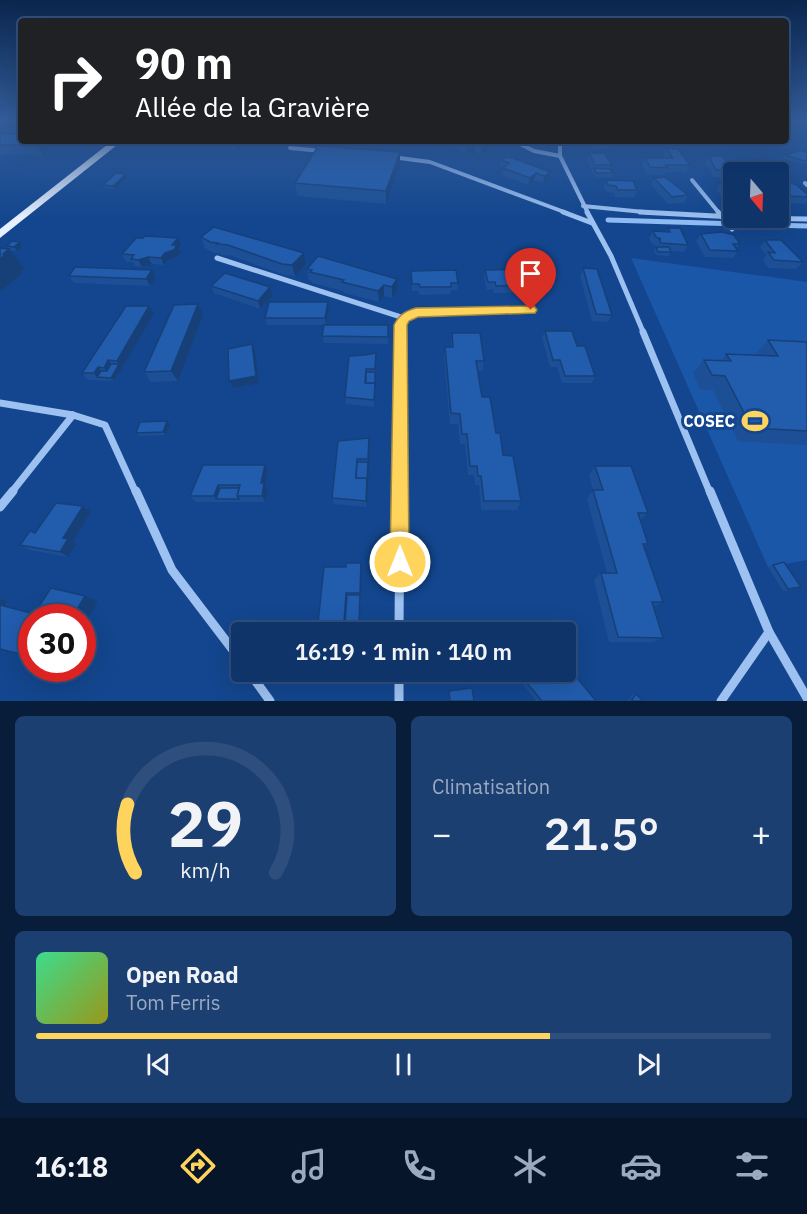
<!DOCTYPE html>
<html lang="fr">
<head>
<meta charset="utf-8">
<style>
  body { margin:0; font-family:"IBM Plex Sans",sans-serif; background:#1c3f72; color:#f1f3f6; height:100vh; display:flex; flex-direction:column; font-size:22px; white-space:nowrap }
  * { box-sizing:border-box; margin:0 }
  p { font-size:20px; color:#9baac1 }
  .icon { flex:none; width:33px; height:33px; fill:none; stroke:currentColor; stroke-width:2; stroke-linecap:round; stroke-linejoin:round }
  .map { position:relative; height:701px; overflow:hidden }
  .panel { display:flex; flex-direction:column; gap:15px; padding:15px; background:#081d3a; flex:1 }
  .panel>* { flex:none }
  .hud { position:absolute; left:18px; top:18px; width:771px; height:126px; border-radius:6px; box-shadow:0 6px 24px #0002,0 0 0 2px #2e4f7e; background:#202124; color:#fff; overflow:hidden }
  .needle { width:39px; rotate:161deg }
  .controls { position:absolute; left:723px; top:162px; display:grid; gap:12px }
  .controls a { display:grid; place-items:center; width:66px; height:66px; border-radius:6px; background:#0e346a; box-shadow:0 6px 24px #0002,0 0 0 2px #2e4f7e; font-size:30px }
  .speed { position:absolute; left:18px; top:604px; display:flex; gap:12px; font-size:30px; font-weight:700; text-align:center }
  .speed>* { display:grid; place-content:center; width:78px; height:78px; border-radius:50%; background:#0e346a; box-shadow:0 6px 24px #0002,0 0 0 2px #2e4f7e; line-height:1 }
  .speed .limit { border:9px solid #d22; background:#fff; color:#111 }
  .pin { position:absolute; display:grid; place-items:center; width:51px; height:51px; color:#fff; margin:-62px -26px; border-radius:50% 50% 50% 0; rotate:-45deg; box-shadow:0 0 6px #0007 }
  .pin .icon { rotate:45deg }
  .me { position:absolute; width:66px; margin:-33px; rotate:0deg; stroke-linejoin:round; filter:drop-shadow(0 0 4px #0008) }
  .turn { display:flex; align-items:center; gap:21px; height:126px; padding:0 18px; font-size:27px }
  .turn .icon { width:78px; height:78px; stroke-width:2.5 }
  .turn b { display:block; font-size:42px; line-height:51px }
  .big { font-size:45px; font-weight:600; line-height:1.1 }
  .panel .tile { flex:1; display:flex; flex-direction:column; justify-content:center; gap:9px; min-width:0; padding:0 21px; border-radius:9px; background:#1c3f72 }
  .panel .dial { align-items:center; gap:0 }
  .dial svg { height:156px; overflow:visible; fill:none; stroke:#2e4f7e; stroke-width:7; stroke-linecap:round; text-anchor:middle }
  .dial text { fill:#f1f3f6; stroke:none }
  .song { display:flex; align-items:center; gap:18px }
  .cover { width:72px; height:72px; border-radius:9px; background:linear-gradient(135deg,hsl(150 70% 55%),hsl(60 70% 35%)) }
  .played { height:6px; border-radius:3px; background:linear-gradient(90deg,#ffd45d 70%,#2e4f7e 70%) }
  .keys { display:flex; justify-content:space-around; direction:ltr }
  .heat { display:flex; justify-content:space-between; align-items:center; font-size:33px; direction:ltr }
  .panel .tiles { flex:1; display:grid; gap:15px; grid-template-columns:1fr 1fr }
  .tile:last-child { grid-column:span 2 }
  .trip { position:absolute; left:231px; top:622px; width:345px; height:60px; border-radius:6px; background:#0e346a; box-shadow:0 6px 24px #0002,0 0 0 2px #2e4f7e; font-weight:600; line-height:60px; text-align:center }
  .menu { display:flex; height:96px; justify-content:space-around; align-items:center; background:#06152a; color:#9baac1 }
  .menu .icon { width:42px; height:42px }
  .menu .current { color:#ffd45d }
  .menu b { font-size:27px; color:#f1f3f6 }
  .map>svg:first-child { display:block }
  .green { fill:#1b57a8 }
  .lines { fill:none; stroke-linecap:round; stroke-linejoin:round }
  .stream { stroke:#8fbbf4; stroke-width:5 }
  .street-far3 { stroke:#9dc1f1; stroke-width:4 }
  .street-far2 { stroke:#9dc1f1; stroke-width:5 }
  .street-far1 { stroke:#9dc1f1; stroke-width:7 }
  .street { stroke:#9dc1f1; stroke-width:9 }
  .primary { fill:#e7f0ff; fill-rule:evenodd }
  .wall { fill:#1c4f95 }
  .shaded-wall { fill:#174079 }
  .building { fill:#215cad; stroke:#174079; stroke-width:1.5 }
  .route { fill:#ffd45d; stroke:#a68a3c; stroke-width:1.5 }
  .labels { text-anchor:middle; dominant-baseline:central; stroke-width:6; stroke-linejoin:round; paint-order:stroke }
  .poi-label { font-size:16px; font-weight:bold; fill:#fff; stroke:#13468e; text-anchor:end }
</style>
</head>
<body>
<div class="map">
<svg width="807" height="701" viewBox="0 0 807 701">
  <rect width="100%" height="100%" fill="#13468e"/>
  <!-- green -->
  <polygon class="green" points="631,258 807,282 807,560 768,567"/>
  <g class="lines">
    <!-- stream -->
    <polyline class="stream" points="608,220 807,226"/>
    <!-- street-far3 -->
    <g class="street-far3">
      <polyline points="514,141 534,151 560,156"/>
      <polyline points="560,141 560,156 588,213"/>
      <polyline points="290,148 322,151"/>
      <polyline points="392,157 430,162 567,213"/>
      <polyline points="692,180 719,213"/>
      <polyline points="805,183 807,185"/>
      <polyline points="583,206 654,213"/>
    </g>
    <!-- street-far2 -->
    <g class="street-far2">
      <polyline points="563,212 592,223"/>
      <polyline points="587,212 611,256 644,334"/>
      <polyline points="640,212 734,217"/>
      <polyline points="718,212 732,229"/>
      <polyline points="743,218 807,219"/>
      <polyline points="217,258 404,318"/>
      <polyline points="401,334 404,318 416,312 531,310"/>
    </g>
    <!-- street-far1 -->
    <g class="street-far1">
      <polyline points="643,332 710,493"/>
      <polyline points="0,403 73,415 105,425 136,493"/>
      <polyline points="11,493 73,415"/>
      <polyline points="400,493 401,332"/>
    </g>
    <!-- street -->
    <g class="street">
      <polyline points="136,491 172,570 242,662"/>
      <polyline points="710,491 769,632 807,698"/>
      <polyline points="0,507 13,491"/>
      <polyline points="399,633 400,491"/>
      <polyline points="249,672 270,701"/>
      <polyline points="399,672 399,701"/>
      <polyline points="721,701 769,632"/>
    </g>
    <!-- primary -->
    <polygon class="primary" points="112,141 122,141 0,238 0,229"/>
  </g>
  <!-- wall -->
  <g class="wall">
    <polygon points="21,121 21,129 14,129 10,123"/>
    <polygon points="0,134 21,141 54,141 55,144 43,155 0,155"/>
    <polygon points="449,141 484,141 488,152 481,155 475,151 466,154 449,144"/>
    <polygon points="587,141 615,141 613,148 594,149"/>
    <polygon points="681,141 712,141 707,142 705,145 686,146 681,142"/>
    <polygon points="778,141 786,141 790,143 783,144 777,142"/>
    <polygon points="241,145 237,150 230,149 229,146"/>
    <polygon points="666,148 690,165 686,172 666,172 664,175 647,174 642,165 645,158 665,158 663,155"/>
    <polygon points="589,153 612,165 610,169 613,173 612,177 595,177 587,160"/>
    <polygon points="807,153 807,163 802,164 782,158 785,155"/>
    <polygon points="709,156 734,172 734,207 726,207 721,197 722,196 716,190 720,183 724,183 723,181 722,181 719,177 713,177 705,163"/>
    <polygon points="753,159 779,168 776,172 754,172 748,166"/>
    <polygon points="501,160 550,172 548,179 543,183 534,180 528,185 502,175 503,168 500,167"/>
    <polygon points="400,165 386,204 297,196 295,183"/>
    <polygon points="126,174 127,178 115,189 105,188 103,185"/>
    <polygon points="654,178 688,195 684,203 668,204 651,185"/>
    <polygon points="606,180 637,190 634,198 615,197 614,193 606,192 604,187"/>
    <polygon points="779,183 807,194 807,201 805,204 786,203 778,195"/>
    <polygon points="668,228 688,245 684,252 670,251 671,252 669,256 656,255 654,251 656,246 652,244 649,238 653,231 666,232"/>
    <polygon points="701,234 740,244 736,249 738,251 733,258 705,257 696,241"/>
    <polygon points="201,237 304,253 306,264 295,276 285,275 232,256 221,255 220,253 214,253 205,248"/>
    <polygon points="765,240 803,262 796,269 768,268 763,260 766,255 760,247"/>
    <polygon points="20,242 22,246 17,251 10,250 25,269 21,272 22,274 0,292 0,248 9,249 7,246"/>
    <polygon points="181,245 179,248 181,253 177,257 168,260 164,265 152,264 142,267 135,266 133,262 126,262 122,254"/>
    <polygon points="583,268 612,315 608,322 592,321 580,276"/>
    <polygon points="307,269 397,279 398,290 392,298 384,296 379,302 344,293 343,291 312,283 312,281 309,280"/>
    <polygon points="485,270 533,281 531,289 526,289 525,293 494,293 493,289 487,290 484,277"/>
    <polygon points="411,271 458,283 457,290 451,290 450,294 419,295 419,291 412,291"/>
    <polygon points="69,276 156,278 150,286 74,283"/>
    <polygon points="211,286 270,287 273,295 260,309 214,293"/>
    <polygon points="328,302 329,309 326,325 388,333 388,344 324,343 322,336 324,325 267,325 265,318"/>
    <polygon points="198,304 201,310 201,311 203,315 178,381 151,382 144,372"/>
    <polygon points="154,314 114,381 88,380 82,373"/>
    <polygon points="545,331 577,346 595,376 592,383 562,383 557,367 550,367 542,338"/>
    <polygon points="452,333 484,361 482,371 478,371 482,397 521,501 517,510 481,510 479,485 475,485 474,475 468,475 465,444 460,444 458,424 450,424 444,358 445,347 451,347"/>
    <polygon points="768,340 807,342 807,445 738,441 713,390 700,389 693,373 704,360 721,361 726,354 756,355 756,354"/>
    <polygon points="376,353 374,407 346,404 345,397 365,355"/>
    <polygon points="170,424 166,435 139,436 136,433"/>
    <polygon points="369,438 370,444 367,507 334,504 332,498"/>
    <polygon points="265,465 268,471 265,485 268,489 265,502 196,502 190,496"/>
    <polygon points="595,466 648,513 640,520 648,544 644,547 663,602 653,607 663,638 652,642 609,642 594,580 601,573 607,573 587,499 593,490 589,475"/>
    <polygon points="91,512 73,542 77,544 68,557 30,550 20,545 35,533"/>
    <polygon points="773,565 801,587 795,589 783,591 768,567"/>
    <polygon points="362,567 359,633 317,633"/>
    <polygon points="532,672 566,672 596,701 536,701 522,683"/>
    <polygon points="636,694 643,701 628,701 632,695"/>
  </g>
  <!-- shaded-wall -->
  <g class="shaded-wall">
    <polygon points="792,139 790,143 783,144 785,141"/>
    <polygon points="41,141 54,141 55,144 43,155 37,145"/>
    <polygon points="240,142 241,145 237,150 236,146"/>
    <polygon points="476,144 475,151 466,154 467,147"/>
    <polygon points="489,145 488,152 481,155 482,148"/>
    <polygon points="400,152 400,165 386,204 386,191"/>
    <polygon points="550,172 548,179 543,183 545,176"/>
    <polygon points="536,173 534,180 528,185 530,178"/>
    <polygon points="126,174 127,178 115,189 113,186"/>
    <polygon points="178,238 181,245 179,248 181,253 177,257 168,260 164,265 161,258"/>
    <polygon points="20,242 22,246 17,251 14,247"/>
    <polygon points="9,249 25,269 21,272 22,274 0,292 0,259 3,254"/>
    <polygon points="304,253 306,264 295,276 292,265"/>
    <polygon points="148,257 152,264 142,267 138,260"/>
    <polygon points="152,270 156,278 150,286 146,279"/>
    <polygon points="397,279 398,290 392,298 392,287"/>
    <polygon points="384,285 384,296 379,302 378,291"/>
    <polygon points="270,287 273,295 260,309 258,301"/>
    <polygon points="328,302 329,309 326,325 325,318"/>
    <polygon points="198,304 199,307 200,306 203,315 178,381 171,371"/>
    <polygon points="149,306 154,314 122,368 117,361"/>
    <polygon points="252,344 255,351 259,383 233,388 229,381"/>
    <polygon points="108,360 114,367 110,375 104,368"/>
    <polygon points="119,364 122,368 114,381 111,378"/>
    <polygon points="98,367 104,374 97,377 94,373"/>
    <polygon points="167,421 170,424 166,435 163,432"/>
    <polygon points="369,438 370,444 367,507 366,501"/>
    <polygon points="265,465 268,471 265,485 268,489 265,502 262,496 261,483"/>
    <polygon points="218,485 222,491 217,499 214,496"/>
    <polygon points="83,506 91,512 73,542 77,544 68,557 60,552 63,538"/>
    <polygon points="361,563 362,567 361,597 360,593"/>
    <polygon points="85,596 98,601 82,629 82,618 72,618"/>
    <polygon points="0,599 7,601 3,608 0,607"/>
  </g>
  <!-- building -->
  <g class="building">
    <polygon points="12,121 21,121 21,123 10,123"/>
    <polygon points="0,134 21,134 21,141 41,141 37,145 0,145"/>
    <polygon points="786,137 786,136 792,139 786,141"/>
    <polygon points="233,141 240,142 236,146 229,146"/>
    <polygon points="456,141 484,141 489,145 482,148 476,144 467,147"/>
    <polygon points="595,141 615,141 597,142"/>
    <polygon points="318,146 400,152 386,191 295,183"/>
    <polygon points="666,148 678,149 690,165 665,165 668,168 650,167 645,158 673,158"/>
    <polygon points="802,150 807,153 807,160 804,161 785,155"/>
    <polygon points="589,153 604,153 612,165 595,165"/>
    <polygon points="709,156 722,156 734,170 738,170 740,172 734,172 734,174 726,174 723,170 716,170"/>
    <polygon points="506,157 513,158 550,172 545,176 536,173 530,178 503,168 509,163 501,160"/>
    <polygon points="753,159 771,159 779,168 760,167"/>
    <polygon points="594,168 610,169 613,173 596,173"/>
    <polygon points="760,170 770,171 770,172 760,172"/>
    <polygon points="116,173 126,174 113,186 103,185"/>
    <polygon points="665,177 688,195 672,197 654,178"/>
    <polygon points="725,178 733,179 734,182 728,182"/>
    <polygon points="606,180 633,181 637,190 618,190 616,186 608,185"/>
    <polygon points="720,183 734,184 734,200 731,200 725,190 728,190"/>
    <polygon points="779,183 795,184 807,194 807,197 791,196"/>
    <polygon points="214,227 304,253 292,265 282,264 228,245 217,244 218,243 210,242 201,237"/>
    <polygon points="668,228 680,228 688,245 661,243 659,239 661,239 656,237 653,231 670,232"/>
    <polygon points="722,232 734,235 740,244 733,244 738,251 710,250 701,234"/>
    <polygon points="145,236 178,238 172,245 177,245 174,250 165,253 161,258 148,257 138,260 131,259 134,255 122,254 136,238 143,238"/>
    <polygon points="765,240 781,240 803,262 774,260 768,252 775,253"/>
    <polygon points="12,241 20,242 14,247 7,246"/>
    <polygon points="656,247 669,247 671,252 658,252"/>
    <polygon points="0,248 9,249 3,254 6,254 0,259"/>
    <polygon points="318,256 397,279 392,287 384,285 378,291 342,282 344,280 310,272 312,270 307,269"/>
    <polygon points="75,267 152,270 146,279 69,276"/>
    <polygon points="583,268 597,269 612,315 596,314"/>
    <polygon points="529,269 533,281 526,281 527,285 496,286 495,282 488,282 485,270"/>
    <polygon points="456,270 458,283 451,283 451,287 420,287 419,284 412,284 411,271"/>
    <polygon points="225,273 270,287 258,301 211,286"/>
    <polygon points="269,302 328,302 325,318 265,318"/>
    <polygon points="198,304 171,371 144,372 174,305"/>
    <polygon points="126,306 149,306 117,361 108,360 104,368 98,367 94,373 82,373"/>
    <polygon points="324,325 388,325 388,337 322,336"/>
    <polygon points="545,331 572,331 577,346 585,346 595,376 565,376 560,360 553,360"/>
    <polygon points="452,333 480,333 484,361 476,361 482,397 490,397 496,433 500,433 503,455 513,456 521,501 484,501 481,476 478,476 477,466 470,466 467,434 462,434 460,414 451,413 445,347 453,347"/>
    <polygon points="768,340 807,342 807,431 752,428 725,376 712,375 704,360 731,361 726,354 778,356"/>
    <polygon points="252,344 256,376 229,381 228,349"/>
    <polygon points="376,353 375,369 366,369 365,383 375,383 374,400 345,397 349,356 365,355"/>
    <polygon points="111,364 119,364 111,378 97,377 101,371 107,371"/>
    <polygon points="366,372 375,372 375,387 375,383 366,383"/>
    <polygon points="167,421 163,432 136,433 140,422"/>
    <polygon points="369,438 368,459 357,459 356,478 367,478 366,501 332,498 338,441"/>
    <polygon points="357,462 368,462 367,481 367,478 356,478"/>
    <polygon points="203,465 265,465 261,483 264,483 262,496 237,496 240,485 218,485 214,496 190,496"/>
    <polygon points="595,466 631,466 648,513 638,513 648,544 643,544 663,602 652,602 663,638 618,637 601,573 617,573 593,490 603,490"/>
    <polygon points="220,488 239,488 237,496 239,499 216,499"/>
    <polygon points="56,503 83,506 63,538 68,539 60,552 20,545 30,531 35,533"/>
    <polygon points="784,562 801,587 788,589 773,565"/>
    <polygon points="346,563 361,563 360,593 346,593 344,623 358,623 358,633 317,633 324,567 346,567"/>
    <polygon points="51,588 85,596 72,618 32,618 32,657 0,649 0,605 34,614"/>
    <polygon points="347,595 360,595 359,624 358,623 345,623"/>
    <polygon points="566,665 596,701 542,701 526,682 534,672 566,672"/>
    <polygon points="472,688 474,701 450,701 449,691"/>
    <polygon points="636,694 643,701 631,701"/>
  </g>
  <!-- sky -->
  <linearGradient id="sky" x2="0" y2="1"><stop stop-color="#0a264e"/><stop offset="0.55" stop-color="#335d9b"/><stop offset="1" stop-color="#335d9b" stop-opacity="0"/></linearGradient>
  <rect width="807" height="219" fill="url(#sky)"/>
  <!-- route -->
  <path class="route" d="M531 306 535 307 537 310 535 313 418 317 409 321 407 325 409 562 406 569 400 572 393 569 390 562 394 325C399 315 405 311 416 308Z"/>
  <!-- icons -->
  <defs>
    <g id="stadium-bare" transform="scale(2.07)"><path d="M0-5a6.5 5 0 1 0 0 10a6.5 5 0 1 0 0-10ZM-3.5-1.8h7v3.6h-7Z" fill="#ffd45d" stroke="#13468e" stroke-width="2.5" paint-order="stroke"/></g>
  </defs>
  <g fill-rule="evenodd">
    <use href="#stadium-bare" x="755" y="421"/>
  </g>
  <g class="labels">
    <!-- poi labels -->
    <g class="poi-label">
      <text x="735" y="421">COSEC</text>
    </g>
  </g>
</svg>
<div class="controls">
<a><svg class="needle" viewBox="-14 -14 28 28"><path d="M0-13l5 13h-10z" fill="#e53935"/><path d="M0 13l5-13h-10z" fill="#9baac1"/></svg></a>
</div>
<div class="speed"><div class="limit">30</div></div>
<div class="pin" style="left:531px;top:310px;background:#d93025"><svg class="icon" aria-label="arrive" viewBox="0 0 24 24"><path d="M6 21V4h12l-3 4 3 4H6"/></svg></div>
<svg class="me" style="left:400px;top:562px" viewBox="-20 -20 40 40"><circle r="17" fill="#ffd45d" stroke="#fff" stroke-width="3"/><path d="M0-11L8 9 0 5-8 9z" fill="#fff"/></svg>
<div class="trip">16:19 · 1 min · 140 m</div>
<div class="hud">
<div class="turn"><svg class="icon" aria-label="right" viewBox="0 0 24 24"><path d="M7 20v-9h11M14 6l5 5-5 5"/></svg><div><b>90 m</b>Allée de la Gravière</div></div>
</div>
</div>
<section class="panel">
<div class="tiles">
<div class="tile dial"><svg viewBox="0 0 100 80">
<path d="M14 69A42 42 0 1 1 86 69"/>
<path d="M14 69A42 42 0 0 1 10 34" stroke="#ffd45d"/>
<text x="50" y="56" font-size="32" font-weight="700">29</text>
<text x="50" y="72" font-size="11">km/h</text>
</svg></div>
<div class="tile"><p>Climatisation</p>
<div class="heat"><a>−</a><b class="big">21.5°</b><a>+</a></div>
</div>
<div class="tile">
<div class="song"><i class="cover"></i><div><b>Open Road</b><p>Tom Ferris</p></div></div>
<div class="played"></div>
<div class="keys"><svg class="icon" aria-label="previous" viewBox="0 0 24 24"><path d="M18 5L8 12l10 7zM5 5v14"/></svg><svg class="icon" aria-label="pause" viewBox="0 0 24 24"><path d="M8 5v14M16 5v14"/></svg><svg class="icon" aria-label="next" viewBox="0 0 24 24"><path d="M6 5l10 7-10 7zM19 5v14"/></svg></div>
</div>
</div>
</section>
<nav class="menu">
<b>16:18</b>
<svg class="icon current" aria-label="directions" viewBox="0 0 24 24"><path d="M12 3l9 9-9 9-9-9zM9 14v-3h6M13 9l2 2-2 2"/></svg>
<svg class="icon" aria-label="music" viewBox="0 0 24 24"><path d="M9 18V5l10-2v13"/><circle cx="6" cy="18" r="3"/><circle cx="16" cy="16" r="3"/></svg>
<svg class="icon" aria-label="phone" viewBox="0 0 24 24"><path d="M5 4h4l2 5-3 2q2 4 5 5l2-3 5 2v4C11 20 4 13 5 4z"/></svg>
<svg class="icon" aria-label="climate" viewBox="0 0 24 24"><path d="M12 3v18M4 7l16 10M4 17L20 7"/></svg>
<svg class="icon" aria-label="car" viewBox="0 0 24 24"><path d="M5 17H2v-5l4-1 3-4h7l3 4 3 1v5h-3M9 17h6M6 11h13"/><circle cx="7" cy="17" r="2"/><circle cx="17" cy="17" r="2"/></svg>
<svg class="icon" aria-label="filters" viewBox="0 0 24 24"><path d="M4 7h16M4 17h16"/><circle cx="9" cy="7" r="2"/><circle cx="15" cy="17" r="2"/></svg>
</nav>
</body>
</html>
